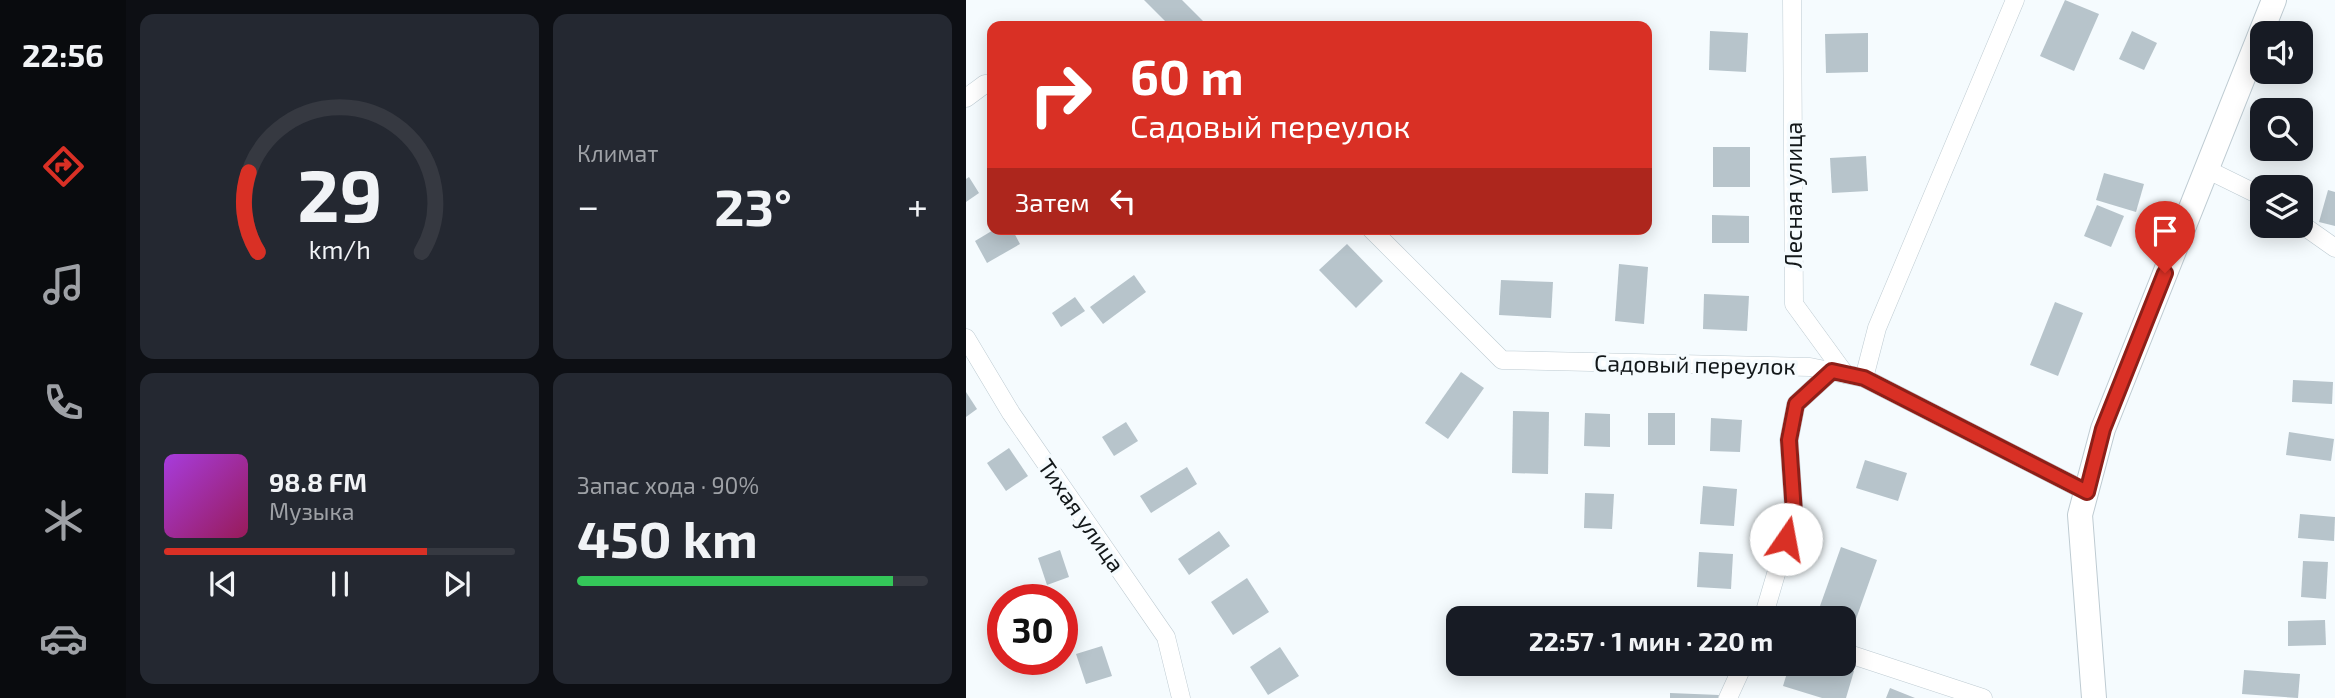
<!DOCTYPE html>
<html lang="ru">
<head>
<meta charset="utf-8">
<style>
  body { margin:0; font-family:"Exo 2",sans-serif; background:#242831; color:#f1f3f6; height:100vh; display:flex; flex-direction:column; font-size:26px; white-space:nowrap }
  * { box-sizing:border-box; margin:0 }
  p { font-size:23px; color:#9ea1a6 }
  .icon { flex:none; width:38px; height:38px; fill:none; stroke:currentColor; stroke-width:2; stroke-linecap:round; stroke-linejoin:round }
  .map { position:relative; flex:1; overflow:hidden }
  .sheet { display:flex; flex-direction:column; gap:14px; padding:14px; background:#0d0f14; width:840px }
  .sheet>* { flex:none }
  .top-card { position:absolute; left:21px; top:21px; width:665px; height:214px; border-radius:14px; box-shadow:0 4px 18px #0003; background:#d93025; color:#fff; overflow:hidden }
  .controls { position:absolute; left:1284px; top:21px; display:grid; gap:14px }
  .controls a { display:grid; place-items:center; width:63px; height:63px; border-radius:14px; background:#171b24; box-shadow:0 4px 18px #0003; font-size:35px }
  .speed { position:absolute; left:21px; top:584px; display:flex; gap:14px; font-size:35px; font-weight:700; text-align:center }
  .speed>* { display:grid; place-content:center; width:91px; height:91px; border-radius:50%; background:#171b24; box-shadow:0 4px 18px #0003; line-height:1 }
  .speed .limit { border:10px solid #d22; background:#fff; color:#111 }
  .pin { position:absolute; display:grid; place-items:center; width:60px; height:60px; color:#fff; margin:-72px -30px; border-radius:50% 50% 50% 0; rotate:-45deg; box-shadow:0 0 7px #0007 }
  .pin .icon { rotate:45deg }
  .me { position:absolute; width:77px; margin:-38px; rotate:12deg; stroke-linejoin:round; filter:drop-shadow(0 0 5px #0008) }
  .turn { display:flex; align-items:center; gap:24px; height:147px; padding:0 28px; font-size:32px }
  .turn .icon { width:91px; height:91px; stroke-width:2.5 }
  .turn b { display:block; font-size:49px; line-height:60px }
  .then { display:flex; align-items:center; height:66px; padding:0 28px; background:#0003; gap:14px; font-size:26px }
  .big { font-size:52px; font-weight:700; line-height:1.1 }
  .sheet .card { flex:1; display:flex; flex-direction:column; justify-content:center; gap:10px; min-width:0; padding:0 24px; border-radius:14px; background:#242831 }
  .sheet .dial { align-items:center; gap:0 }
  .dial svg { height:182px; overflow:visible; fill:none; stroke:#363941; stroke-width:7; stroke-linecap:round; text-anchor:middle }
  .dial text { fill:#f1f3f6; stroke:none }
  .song { display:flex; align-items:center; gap:21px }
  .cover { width:84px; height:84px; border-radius:10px; background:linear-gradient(135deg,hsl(280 70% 55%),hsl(330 70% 35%)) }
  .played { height:7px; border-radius:4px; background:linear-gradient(90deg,#d93025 75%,#363941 75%) }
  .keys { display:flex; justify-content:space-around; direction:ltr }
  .heat { display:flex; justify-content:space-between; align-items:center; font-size:38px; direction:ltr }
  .charge { height:10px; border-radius:5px; background:linear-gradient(90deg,#34c759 90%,#363941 0) }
  .sheet .tiles { flex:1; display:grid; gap:14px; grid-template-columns:repeat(2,1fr) }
  .trip { position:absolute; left:480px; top:606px; width:410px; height:70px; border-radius:14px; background:#171b24; box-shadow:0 4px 18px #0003; font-weight:700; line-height:70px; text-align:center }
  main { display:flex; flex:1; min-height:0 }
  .dock { display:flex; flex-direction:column; width:126px; justify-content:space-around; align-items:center; background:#090b0e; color:#9ea1a6 }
  .dock .icon { width:49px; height:49px }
  .dock .selected { color:#d93025 }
  .dock b { font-size:32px; color:#f1f3f6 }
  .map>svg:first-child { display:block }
  .building { fill:#b7c4cb }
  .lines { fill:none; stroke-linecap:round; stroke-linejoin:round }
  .street-casing { stroke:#becbd2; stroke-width:19 }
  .secondary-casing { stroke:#becbd2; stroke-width:26 }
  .street { stroke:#fff; stroke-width:18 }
  .secondary { stroke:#fff; stroke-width:24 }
  .route-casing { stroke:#8d1f18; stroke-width:18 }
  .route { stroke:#d93025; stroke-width:12 }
  .labels { text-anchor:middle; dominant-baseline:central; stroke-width:7; stroke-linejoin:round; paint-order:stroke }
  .street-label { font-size:23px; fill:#13181a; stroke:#f5fbfe }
</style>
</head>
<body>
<main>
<nav class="dock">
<b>22:56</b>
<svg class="icon selected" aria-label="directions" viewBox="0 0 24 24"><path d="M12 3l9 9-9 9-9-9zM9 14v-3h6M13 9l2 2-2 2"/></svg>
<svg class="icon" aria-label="music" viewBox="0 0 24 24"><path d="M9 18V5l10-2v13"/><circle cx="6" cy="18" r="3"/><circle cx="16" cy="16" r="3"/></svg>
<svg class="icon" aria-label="phone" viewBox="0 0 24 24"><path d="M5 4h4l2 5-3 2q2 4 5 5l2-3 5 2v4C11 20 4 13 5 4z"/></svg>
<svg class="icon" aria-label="climate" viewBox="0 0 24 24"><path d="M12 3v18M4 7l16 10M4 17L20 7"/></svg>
<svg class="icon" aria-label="car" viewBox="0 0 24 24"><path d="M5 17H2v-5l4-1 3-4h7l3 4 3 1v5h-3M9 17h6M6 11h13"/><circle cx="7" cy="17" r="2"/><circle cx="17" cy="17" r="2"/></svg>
</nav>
<section class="sheet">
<div class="tiles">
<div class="card dial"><svg viewBox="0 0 100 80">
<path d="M14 69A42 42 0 1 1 86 69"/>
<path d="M14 69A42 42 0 0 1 10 34" stroke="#d93025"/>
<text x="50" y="56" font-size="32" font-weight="700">29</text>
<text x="50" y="72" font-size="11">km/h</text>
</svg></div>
<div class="card"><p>Климат</p>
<div class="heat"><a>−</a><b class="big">23°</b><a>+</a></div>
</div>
<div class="card">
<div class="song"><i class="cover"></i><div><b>98.8 FM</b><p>Музыка</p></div></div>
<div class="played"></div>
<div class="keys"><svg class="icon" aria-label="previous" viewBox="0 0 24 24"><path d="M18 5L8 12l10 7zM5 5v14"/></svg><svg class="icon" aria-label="pause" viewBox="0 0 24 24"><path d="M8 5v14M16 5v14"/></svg><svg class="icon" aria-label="next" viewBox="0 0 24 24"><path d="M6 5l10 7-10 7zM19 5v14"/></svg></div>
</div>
<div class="card"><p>Запас хода · 90%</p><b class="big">450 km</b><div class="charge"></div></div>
</div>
</section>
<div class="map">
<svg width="1369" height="698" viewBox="0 0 1369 698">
  <rect width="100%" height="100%" fill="#f5fbfe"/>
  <!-- building -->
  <g class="building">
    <polygon points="178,0 216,0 242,26 204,26"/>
    <polygon points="1099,0 1133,14 1108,71 1074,56"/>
    <polygon points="744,31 782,33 780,72 743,70"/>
    <polygon points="1166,31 1191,43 1178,70 1153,59"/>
    <polygon points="902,33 902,72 860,73 859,34"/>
    <rect x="747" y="147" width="37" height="40"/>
    <polygon points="900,156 902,191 866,193 864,158"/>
    <polygon points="1138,173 1178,184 1170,212 1130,200"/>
    <polygon points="3,177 13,193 0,202 0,179"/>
    <polygon points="1362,190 1369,192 1369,226 1353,222"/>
    <polygon points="1131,205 1158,216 1145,247 1118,236"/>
    <polygon points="746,215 783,216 783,243 746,243"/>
    <polygon points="29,229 46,229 54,244 21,263 9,241"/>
    <polygon points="381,244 417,281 390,308 353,270"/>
    <polygon points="653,264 682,267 678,324 649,321"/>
    <polygon points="168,275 180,292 137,324 124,307"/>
    <polygon points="535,280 587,282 585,318 533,315"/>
    <polygon points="738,294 783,296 781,331 737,329"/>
    <polygon points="109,297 119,311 95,327 86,313"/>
    <polygon points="1089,302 1117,313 1092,376 1064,365"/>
    <polygon points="495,372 518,388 482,439 459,423"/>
    <polygon points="1327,380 1367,382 1366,404 1326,402"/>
    <polygon points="0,392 11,409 0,417"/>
    <polygon points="547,411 583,412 582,474 546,473"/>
    <polygon points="619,413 644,414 644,447 618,446"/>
    <rect x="682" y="413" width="27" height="32"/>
    <polygon points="745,418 776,420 774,452 744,451"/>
    <polygon points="160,422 172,441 148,456 136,437"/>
    <polygon points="1323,432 1368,439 1365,461 1320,455"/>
    <polygon points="43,448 62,476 40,491 21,463"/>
    <polygon points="899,460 941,473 932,501 890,488"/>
    <polygon points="221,467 231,484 185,513 174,496"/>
    <polygon points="737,486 771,489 768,526 734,524"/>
    <polygon points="619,493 648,494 646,529 618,528"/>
    <polygon points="1334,514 1369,517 1368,541 1332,538"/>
    <polygon points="253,531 264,546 223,575 212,559"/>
    <polygon points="875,547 911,560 890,619 854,606"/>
    <polygon points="94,550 103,577 81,585 72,558"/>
    <polygon points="733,552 767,554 765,589 731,587"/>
    <polygon points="1337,561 1362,562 1360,599 1335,597"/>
    <polygon points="281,578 303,612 267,635 245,602"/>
    <polygon points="1359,620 1360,645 1322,646 1322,621"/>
    <polygon points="136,646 146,676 120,684 110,654"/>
    <polygon points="314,647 333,676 302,695 284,667"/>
    <polygon points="824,663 863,663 888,671 880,698 856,698 817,686"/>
    <polygon points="1278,670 1334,674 1332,698 1276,694"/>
    <polygon points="924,688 949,698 920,698"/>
    <polygon points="704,693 753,695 752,698 704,698"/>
  </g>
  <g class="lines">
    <!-- street casing -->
    <g class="street-casing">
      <g id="street">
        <polyline points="826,0 828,304 879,374"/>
        <polyline points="0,98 19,84 26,85"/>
        <polyline points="1240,169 1297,197"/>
        <polyline points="1335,224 1369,248"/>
        <polyline points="405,229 536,360 844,367 898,378 1121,492"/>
        <polyline points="0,338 45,413 200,637 215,698"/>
        <polyline points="898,378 911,328 1049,0"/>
        <polyline points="797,618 828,513 823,440 830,404 866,371"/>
        <polyline points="877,652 1017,698"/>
        <polyline points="762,698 778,663"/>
      </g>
    </g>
    <!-- secondary casing -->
    <g class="secondary-casing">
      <polyline id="secondary" points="1128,698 1114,515 1137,429 1308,0"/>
    </g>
    <!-- street -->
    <use href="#street" class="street"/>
    <!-- secondary -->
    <use href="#secondary" class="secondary"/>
  </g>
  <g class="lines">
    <!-- route casing -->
    <g class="route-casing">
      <polyline id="route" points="820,539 828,513 823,440 830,404 866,371 898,378 1121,492 1137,429 1199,273"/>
    </g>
    <!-- route -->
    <use href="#route" class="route"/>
  </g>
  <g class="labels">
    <!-- street labels -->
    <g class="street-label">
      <text transform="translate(827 195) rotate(-90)">Лесная улица</text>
      <text transform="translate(729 364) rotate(1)">Садовый переулок</text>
      <text transform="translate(116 515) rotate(55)">Тихая улица</text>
    </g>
  </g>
</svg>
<div class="controls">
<a><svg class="icon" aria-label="sound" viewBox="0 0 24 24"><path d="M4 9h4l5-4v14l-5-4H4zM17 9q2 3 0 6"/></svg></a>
<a><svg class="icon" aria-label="search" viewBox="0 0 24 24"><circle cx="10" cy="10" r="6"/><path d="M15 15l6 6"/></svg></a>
<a><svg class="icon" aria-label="layers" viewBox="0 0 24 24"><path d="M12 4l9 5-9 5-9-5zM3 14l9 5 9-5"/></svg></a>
</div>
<div class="speed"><div class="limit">30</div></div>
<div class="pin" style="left:1199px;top:273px;background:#d93025"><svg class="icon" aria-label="arrive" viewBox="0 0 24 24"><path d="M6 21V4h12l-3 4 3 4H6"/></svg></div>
<svg class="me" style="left:820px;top:539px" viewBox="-20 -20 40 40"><circle r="19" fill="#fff"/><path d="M0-13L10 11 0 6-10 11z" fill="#d93025"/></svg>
<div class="trip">22:57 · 1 мин · 220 m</div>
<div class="top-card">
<div class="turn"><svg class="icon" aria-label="right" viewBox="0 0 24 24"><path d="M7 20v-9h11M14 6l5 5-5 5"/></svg><div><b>60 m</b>Садовый переулок</div></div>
<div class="then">Затем<svg class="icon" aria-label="left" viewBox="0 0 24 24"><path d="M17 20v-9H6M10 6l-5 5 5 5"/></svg></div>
</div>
</div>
</main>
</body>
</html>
